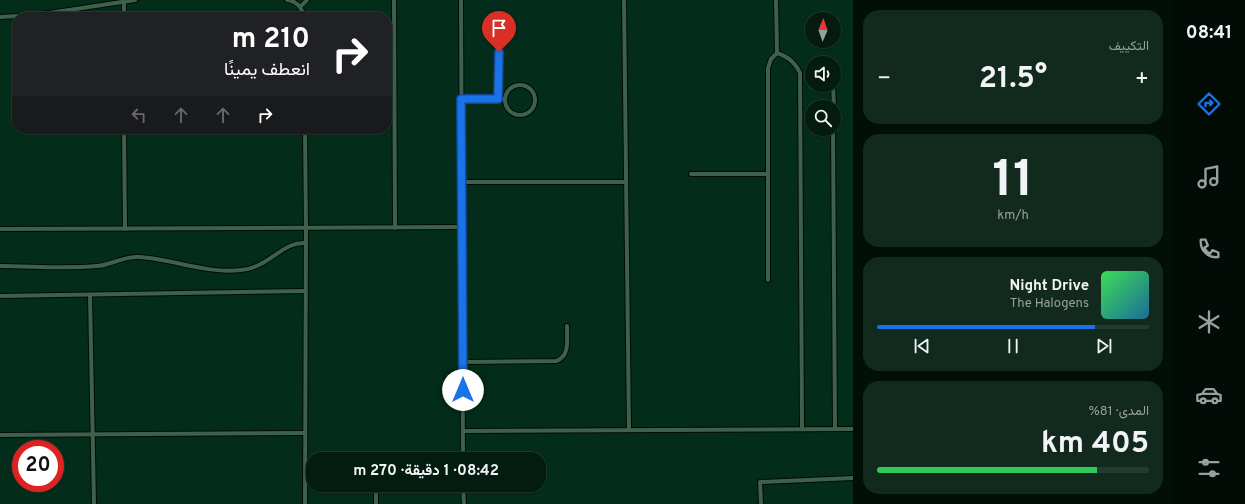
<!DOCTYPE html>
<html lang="ar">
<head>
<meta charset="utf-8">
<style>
  body { margin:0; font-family:Overpass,Vazirmatn,sans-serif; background:#12291e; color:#f1f3f6; direction:rtl; height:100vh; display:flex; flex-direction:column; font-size:15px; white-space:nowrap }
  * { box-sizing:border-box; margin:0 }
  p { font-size:13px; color:#97a19f }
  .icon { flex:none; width:22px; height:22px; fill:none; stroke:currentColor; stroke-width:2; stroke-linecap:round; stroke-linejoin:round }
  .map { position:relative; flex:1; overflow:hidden; direction:ltr }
  .details { display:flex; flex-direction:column; gap:10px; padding:10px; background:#020f09; width:320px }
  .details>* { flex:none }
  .guide { position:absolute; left:12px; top:12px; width:380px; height:122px; border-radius:16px; box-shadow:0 1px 3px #0004,0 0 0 1px #253a30; direction:rtl; background:#202124; color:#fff; overflow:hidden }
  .needle { width:26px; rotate:2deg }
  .buttons { position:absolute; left:805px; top:12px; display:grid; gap:8px }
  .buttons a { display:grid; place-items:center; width:36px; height:36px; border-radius:50%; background:#041c10; box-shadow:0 1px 3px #0004,0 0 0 1px #253a30; font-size:20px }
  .speed { position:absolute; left:12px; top:440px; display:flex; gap:8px; font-size:20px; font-weight:700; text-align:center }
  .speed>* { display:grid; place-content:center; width:52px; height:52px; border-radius:50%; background:#041c10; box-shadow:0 1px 3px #0004,0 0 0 1px #253a30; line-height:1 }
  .speed .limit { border:6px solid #d22; background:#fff; color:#111 }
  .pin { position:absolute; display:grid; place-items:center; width:34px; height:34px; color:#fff; margin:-41px -17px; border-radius:50% 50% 50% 0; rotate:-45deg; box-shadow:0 0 4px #0007 }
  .pin .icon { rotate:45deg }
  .me { position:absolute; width:44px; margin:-22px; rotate:0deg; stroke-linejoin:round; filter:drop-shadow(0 0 3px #0008) }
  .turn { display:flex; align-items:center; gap:14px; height:84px; padding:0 16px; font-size:18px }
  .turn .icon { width:52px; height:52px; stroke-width:2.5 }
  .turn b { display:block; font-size:28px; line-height:34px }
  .lanes { display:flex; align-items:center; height:38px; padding:0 16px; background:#0003; justify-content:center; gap:20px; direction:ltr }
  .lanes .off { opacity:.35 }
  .big { font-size:30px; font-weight:700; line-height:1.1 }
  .details .card { flex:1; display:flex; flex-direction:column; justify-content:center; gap:6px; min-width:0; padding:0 14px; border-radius:16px; background:#12291e }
  .details .dial { align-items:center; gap:0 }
  .dial b { font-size:52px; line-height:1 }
  .song { display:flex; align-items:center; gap:12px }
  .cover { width:48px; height:48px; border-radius:6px; background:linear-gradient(135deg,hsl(130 70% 55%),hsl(200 70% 35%)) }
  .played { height:4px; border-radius:2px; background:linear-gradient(90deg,#1a73e8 80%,#253a30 80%) }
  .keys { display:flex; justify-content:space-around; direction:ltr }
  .heat { display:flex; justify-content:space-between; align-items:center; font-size:22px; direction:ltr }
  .charge { height:6px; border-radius:3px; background:linear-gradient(90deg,#34c759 81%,#253a30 0) }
  .trip { position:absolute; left:306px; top:452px; width:240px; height:40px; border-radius:16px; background:#041c10; box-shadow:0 1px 3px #0004,0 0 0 1px #253a30; font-weight:700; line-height:40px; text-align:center; direction:rtl }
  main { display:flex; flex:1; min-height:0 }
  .tab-bar { display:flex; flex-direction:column; width:72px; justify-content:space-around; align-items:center; background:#020b06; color:#97a19f }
  .tab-bar .icon { width:28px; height:28px }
  .tab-bar .active { color:#1a73e8 }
  .tab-bar b { font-size:18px; color:#f1f3f6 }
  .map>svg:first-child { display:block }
  .built { fill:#032d1a; fill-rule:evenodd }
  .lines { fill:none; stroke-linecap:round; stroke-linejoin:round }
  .lane-casing { stroke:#000d04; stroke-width:6 }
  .lane { stroke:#40604e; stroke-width:4 }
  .route-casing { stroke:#114b97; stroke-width:10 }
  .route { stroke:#1a73e8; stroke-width:7 }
</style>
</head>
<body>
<main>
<nav class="tab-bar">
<b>08:41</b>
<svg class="icon active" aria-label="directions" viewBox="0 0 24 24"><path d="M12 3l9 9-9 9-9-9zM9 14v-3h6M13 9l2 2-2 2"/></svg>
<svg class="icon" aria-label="music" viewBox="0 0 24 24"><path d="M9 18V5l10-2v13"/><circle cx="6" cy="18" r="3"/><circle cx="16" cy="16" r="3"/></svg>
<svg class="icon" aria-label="phone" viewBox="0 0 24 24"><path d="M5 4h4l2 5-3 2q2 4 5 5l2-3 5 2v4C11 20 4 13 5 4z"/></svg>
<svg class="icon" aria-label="climate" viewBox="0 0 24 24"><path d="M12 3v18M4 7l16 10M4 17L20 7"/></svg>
<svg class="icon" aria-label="car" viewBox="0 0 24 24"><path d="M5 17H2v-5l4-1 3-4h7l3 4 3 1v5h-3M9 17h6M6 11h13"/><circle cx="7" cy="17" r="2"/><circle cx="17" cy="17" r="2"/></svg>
<svg class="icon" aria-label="filters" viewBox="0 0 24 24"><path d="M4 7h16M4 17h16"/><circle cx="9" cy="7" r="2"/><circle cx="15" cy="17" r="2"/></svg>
</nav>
<section class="details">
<div class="card"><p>التكييف</p>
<div class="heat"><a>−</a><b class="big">21.5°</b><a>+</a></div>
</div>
<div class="card dial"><b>11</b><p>km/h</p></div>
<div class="card">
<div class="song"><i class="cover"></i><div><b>Night Drive</b><p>The Halogens</p></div></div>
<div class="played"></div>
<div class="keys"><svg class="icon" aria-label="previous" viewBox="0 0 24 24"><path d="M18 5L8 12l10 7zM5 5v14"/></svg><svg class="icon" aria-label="pause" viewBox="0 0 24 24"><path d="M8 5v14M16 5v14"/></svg><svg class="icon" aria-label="next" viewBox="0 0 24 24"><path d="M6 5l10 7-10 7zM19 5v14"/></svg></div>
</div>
<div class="card"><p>المدى · 81%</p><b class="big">405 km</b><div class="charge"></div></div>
</section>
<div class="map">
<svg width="853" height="504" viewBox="0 0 853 504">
  <rect width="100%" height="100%" fill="#052516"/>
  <!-- built -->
  <path class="built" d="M0 0H853V504H0ZM17 17H387V129H17ZM812 19H834V41H812ZM812 63H834V85H812ZM812 107H834V129H812ZM21 449H55V483H21ZM313 459H539V485H313Z"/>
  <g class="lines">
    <!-- lane casing -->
    <g class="lane-casing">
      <g id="lane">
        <path d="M287 0C297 1 302 8 304 17"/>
        <polyline points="394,0 395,228"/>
        <polyline points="461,0 463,459"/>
        <polyline points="624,0 629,430"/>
        <path d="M776 0 777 53C788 57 795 62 800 73L802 429"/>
        <polyline points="124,1 124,17"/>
        <polyline points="300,7 307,0"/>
        <polyline points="0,17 36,15 135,0"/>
        <polyline points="831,61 831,63"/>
        <polyline points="833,85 834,107"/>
        <circle cx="520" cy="100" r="15"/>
        <polyline points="461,99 505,99"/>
        <polyline points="498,99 499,36"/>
        <polyline points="124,129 125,229"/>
        <polyline points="833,129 835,429"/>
        <polyline points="691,174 768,174"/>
        <polyline points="462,182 626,182"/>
        <polyline points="0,229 462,227"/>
        <path d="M0 266C31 266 66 269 97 266 112 265 123 256 139 257 173 259 206 274 241 270 269 268 282 241 306 243"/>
        <polyline points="768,280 768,68 771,59 777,53"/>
        <polyline points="0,296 306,291"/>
        <polyline points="90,296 94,504"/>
        <path d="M463 362 556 361C570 356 567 340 567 326"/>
        <polyline points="463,431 853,429"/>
        <polyline points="0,435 305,433"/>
        <polyline points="463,485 464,504"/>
        <polyline points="376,492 376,504"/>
        <polyline points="305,504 306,228 305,129"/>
        <polyline points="761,504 760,482 853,478"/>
      </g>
    </g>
    <!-- lane -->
    <use href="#lane" class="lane"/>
  </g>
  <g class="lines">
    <!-- route casing -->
    <g class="route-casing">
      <polyline id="route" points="463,390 461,99 498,99 499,52"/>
    </g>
    <!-- route -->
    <use href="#route" class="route"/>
  </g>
</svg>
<div class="buttons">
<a><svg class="needle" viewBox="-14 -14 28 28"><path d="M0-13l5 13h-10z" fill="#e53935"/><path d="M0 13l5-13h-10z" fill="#97a19f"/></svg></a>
<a><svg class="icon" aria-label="sound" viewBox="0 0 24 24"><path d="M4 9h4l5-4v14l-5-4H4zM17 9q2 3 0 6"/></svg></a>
<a><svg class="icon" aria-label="search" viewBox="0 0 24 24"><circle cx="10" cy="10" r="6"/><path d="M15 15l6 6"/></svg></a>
</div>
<div class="speed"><div class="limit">20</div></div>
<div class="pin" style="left:499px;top:52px;background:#d93025"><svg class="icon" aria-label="arrive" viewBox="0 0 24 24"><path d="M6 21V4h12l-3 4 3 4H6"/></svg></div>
<svg class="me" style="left:463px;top:390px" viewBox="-20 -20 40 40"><circle r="19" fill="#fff"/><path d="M0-13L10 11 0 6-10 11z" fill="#1a73e8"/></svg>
<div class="trip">08:42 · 1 دقيقة · 270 m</div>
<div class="guide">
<div class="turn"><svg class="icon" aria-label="right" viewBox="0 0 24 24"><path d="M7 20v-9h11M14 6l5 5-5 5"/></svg><div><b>210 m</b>انعطف يمينًا</div></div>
<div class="lanes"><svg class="icon off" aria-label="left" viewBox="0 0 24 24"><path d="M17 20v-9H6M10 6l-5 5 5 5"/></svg><svg class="icon off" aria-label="ahead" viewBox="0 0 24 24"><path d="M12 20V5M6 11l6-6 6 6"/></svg><svg class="icon off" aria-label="ahead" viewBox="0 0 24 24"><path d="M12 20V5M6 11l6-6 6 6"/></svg><svg class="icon" aria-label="right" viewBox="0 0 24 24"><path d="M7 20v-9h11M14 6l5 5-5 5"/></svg></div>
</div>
</div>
</main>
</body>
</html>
